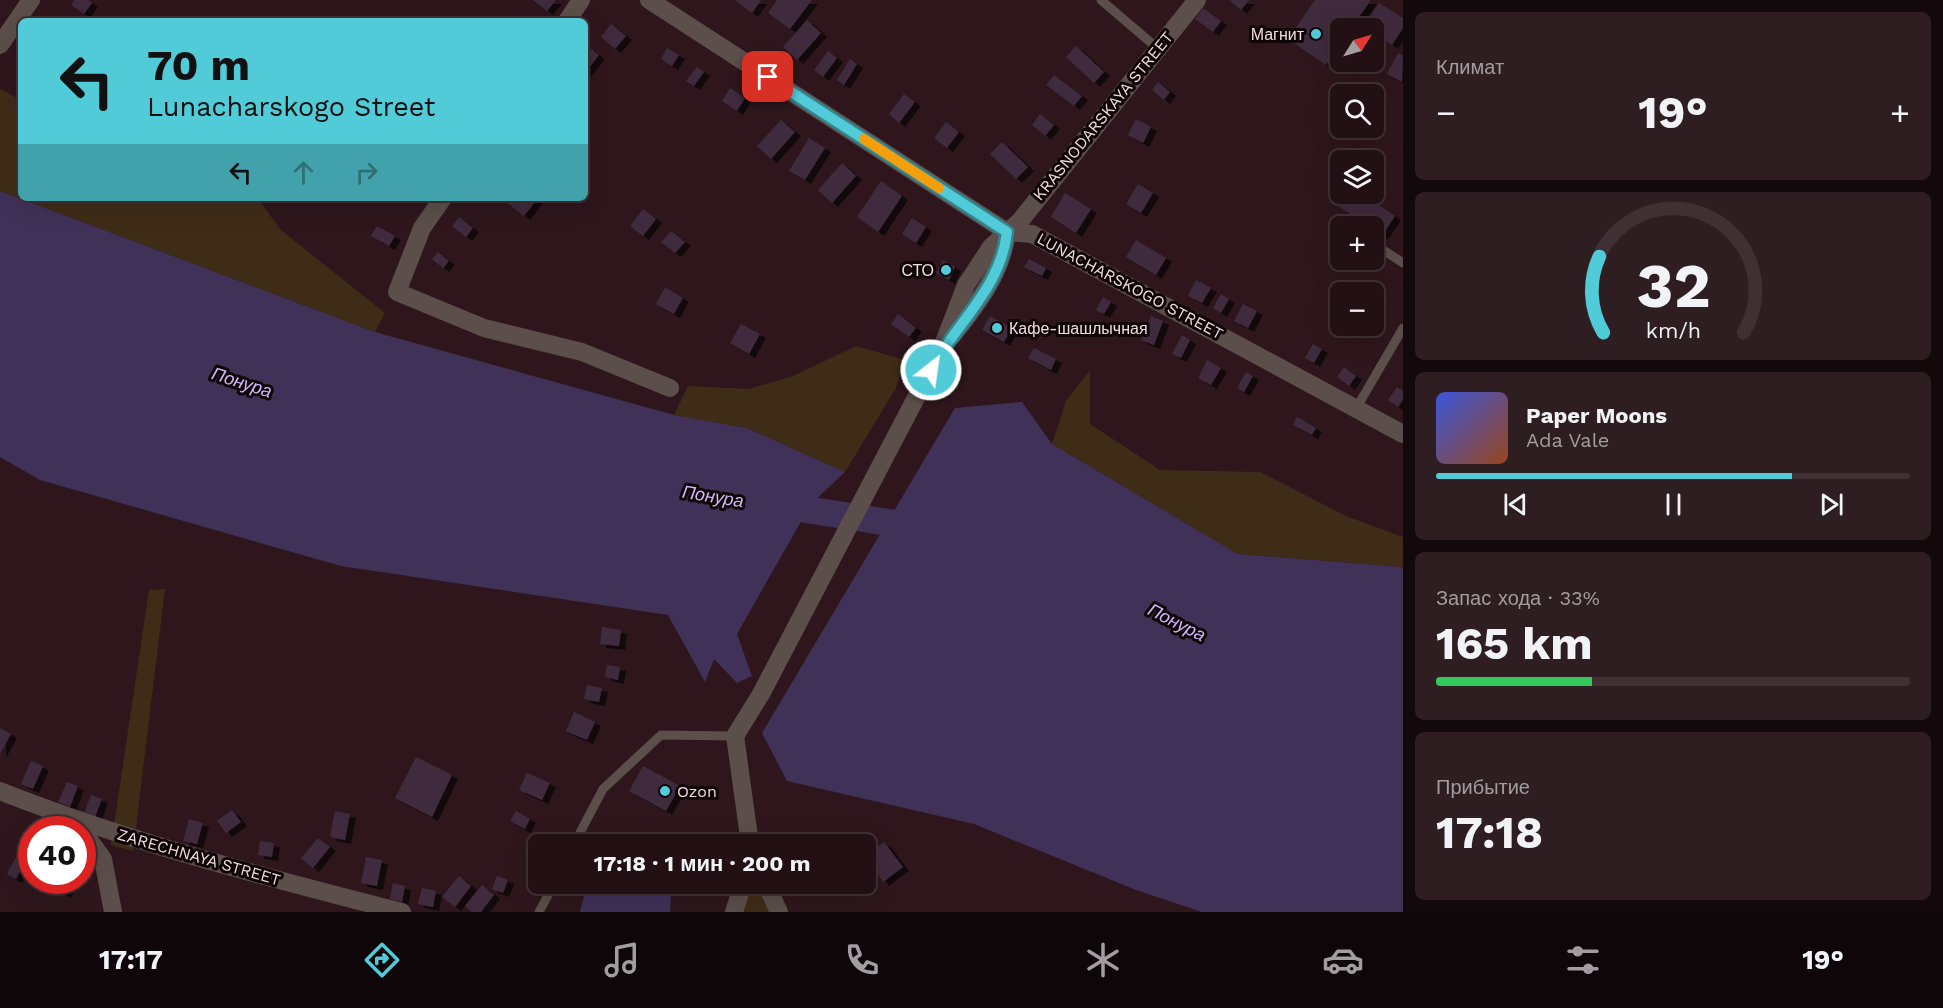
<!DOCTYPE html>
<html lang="ru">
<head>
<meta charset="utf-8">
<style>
  body { margin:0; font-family:"Work Sans",sans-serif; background:#2e1e22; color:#f1f3f6; height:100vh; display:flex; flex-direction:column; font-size:22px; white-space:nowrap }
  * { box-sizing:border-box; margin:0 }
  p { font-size:20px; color:#a29da0 }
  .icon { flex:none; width:33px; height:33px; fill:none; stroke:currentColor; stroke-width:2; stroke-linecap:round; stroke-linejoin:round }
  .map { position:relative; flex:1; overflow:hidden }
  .panel { display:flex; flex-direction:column; gap:12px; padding:12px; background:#13090c; width:540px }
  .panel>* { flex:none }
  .top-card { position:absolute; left:18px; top:18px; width:570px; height:183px; border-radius:9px; box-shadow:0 6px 24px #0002,0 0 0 2px #3f3034; background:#52cbd8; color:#111; overflow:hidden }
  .needle { width:39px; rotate:53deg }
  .tools { position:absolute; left:1330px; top:18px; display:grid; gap:12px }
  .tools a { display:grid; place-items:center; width:54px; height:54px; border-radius:9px; background:#221015; box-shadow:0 6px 24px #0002,0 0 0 2px #3f3034; font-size:30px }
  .speed { position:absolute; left:18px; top:816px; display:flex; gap:12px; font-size:30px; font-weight:700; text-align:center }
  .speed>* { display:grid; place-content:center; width:78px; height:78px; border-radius:50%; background:#221015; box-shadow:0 6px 24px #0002,0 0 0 2px #3f3034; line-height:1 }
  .speed .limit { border:9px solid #d22; background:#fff; color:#111 }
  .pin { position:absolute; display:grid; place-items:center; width:51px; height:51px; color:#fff; margin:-26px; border-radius:12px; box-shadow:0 3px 9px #0006 }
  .me { position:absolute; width:66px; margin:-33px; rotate:30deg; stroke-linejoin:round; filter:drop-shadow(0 0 4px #0008) }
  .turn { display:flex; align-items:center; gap:21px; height:126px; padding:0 30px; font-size:27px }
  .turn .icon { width:78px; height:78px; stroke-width:2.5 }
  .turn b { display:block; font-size:42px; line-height:51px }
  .lanes { display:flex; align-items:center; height:57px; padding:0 30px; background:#0003; justify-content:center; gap:30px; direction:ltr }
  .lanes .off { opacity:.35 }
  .big { font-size:45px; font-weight:700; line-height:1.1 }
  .panel .widget { flex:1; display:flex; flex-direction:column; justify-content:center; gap:9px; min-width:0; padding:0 21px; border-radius:9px; background:#2e1e22 }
  .panel .dial { align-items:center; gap:0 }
  .dial svg { height:156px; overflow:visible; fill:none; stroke:#3f3034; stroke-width:7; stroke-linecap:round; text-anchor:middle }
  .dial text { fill:#f1f3f6; stroke:none }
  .song { display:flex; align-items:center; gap:18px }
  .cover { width:72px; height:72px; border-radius:9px; background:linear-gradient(135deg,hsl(230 70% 55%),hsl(20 70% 35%)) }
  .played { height:6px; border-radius:3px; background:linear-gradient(90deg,#52cbd8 75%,#3f3034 75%) }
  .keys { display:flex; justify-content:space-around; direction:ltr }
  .heat { display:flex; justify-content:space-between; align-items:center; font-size:33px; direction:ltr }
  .charge { height:9px; border-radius:4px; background:linear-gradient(90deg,#34c759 33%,#3f3034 0) }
  .trip { position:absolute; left:528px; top:834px; width:348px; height:60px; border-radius:9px; background:#221015; box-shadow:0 6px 24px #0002,0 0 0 2px #3f3034; font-weight:700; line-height:60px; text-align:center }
  .menu { display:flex; height:96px; justify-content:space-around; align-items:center; background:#0e0608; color:#a29da0 }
  .menu .icon { width:42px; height:42px }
  .menu .on { color:#52cbd8 }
  .menu b { font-size:27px; color:#f1f3f6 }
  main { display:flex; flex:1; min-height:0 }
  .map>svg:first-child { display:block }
  .green { fill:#3f2c17 }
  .water { fill:#403158 }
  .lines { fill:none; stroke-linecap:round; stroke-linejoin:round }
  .river { stroke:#403158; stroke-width:27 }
  .building { fill:#3f2c3c; filter:url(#shadow) }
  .service { stroke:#5b4e4b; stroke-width:9 }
  .minor { stroke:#5b4e4b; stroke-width:18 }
  .tertiary { stroke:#5b4e4b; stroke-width:18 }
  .route-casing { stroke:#35848c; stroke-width:15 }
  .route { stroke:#52cbd8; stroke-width:10 }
  .slow { stroke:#f59e0b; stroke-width:10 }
  .poi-dot { fill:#52cbd8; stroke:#0f0507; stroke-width:2 }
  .labels { text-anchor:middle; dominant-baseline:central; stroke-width:6; stroke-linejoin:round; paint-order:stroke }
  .poi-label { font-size:16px; fill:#efdee1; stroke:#0f0507; text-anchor:end }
  .street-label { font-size:16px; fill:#efdee1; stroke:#0f0507 }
  .water-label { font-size:18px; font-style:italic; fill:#d0b8fc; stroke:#0f0507 }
</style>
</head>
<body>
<main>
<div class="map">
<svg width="1403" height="912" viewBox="0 0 1403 912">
  <defs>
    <filter id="shadow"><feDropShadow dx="6" dy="4" stdDeviation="0" flood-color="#0009"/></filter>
  </defs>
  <rect width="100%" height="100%" fill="#2e161c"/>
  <!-- green -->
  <g class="green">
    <polygon points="0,89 21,100 21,198 257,198 281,230 385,313 375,332 0,191"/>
    <polygon points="856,346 905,360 896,388 845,472 747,428 674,415 688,386 749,389 793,376"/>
    <polygon points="1090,370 1090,424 1160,470 1260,472 1346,516 1403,537 1403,567 1238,554 1052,444 1066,401"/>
    <polygon points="165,589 133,851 111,845 149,590"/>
    <polygon points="743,884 766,884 779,912 734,912"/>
  </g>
  <!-- water -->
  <g class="water">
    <polygon points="0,191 375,332 674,415 747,428 845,472 811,504 737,634 752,676 737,683 714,659 705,682 668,615 341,566 40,480 0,457"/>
    <polygon points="1022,402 1052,444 1238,554 1403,567 1403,912 1202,912 1136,890 974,824 787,781 762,733 955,408"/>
    <polygon points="587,884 662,884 671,893 670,912 580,912"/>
  </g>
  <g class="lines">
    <!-- river -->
    <polyline class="river" points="771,504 923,528"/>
  </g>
  <!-- building -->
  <g class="building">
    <polygon points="75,0 88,0 92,3 84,14 71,5"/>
    <polygon points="533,0 556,0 547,11"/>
    <polygon points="735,0 761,0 752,13"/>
    <polygon points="777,0 812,0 790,29 768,13"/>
    <polygon points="1229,0 1249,0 1241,10"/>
    <polygon points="1315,0 1371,0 1351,28 1341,28 1341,43 1326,65 1288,39"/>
    <polygon points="1379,3 1403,18 1403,28 1392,45 1374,33 1374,28 1363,27"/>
    <polygon points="1203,8 1221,21 1213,32 1195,19"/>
    <polygon points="807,20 821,33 797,60 783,47"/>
    <polygon points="611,24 626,36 615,49 601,37"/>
    <polygon points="585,44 599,55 585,73"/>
    <polygon points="1076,46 1104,72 1094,83 1066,57"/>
    <polygon points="667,48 679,55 672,66 661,59"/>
    <polygon points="828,51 837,58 823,77 814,70"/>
    <polygon points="1398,53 1403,56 1402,82 1387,74"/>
    <polygon points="850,59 857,64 844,85 837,80"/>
    <polygon points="697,67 704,72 694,86 686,81"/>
    <polygon points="1054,75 1082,96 1074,106 1046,85"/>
    <polygon points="1158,82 1170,92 1164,100 1152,90"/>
    <polygon points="730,88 745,98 737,111 722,101"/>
    <polygon points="904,94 915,102 899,123 889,114"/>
    <polygon points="1040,114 1054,125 1045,136 1032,125"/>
    <polygon points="1136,119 1151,127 1143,143 1128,135"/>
    <polygon points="781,120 795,132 771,159 757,146"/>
    <polygon points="946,122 959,132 947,148 934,138"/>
    <polygon points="809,138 825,148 805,180 789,171"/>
    <polygon points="1002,142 1028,167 1016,179 990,154"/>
    <polygon points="842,163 856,176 832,203 818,190"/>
    <polygon points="881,181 902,196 878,232 857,217"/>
    <polygon points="1138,184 1153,193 1141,213 1126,204"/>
    <polygon points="1065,193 1091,209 1076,233 1051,217"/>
    <polygon points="1347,194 1363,194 1395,216 1382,236 1374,231 1374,226 1368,226 1338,206"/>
    <polygon points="501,198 538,198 524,216"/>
    <polygon points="643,209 656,219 643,236 630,226"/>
    <polygon points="459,217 473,228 466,237 452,226"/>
    <polygon points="912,218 926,227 916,243 902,234"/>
    <polygon points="377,226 395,236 389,246 371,236"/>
    <polygon points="671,231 685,242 675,253 661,242"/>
    <polygon points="1136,240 1166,258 1156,275 1126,257"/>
    <polygon points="438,252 449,261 443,268 432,259"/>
    <polygon points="1029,259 1046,268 1042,276 1024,267"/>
    <polygon points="943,260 955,267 949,280 936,273"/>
    <polygon points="1196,280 1211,288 1202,303 1188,296"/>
    <polygon points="665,287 683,298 674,314 656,304"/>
    <polygon points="1221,294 1229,299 1221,313 1213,308"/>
    <polygon points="1103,297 1111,302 1104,314 1096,310"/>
    <polygon points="1243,304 1257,311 1248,328 1234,321"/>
    <polygon points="898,314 916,328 909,337 891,324"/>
    <polygon points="990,316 1012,328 1004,342 982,330"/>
    <polygon points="1151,316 1163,321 1154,345 1141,340"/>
    <polygon points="741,324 760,334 749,354 730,343"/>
    <polygon points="1182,335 1190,340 1181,358 1172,354"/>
    <polygon points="1313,344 1322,349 1314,363 1305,358"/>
    <polygon points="1034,348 1056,359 1051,370 1028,358"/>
    <polygon points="1207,360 1221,368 1211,385 1198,378"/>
    <polygon points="1344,367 1356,376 1349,386 1337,377"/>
    <polygon points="1246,372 1253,376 1244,392 1237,388"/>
    <polygon points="1397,387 1403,391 1403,400 1398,407 1388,400"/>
    <polygon points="1297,417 1316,428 1312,435 1293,425"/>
    <polygon points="602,627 621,630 619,646 600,644"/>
    <polygon points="607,665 620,667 618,680 605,677"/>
    <polygon points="587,685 602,688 599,702 584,699"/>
    <polygon points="574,712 595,722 587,740 566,731"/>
    <polygon points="0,728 11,734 0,754"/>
    <polygon points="416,757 452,775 432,817 395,798"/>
    <polygon points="31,761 43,766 33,789 21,784"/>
    <polygon points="643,766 680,786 666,811 629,791"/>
    <polygon points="527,773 550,783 542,800 519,790"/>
    <polygon points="67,782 78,786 70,807 58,802"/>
    <polygon points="91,795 102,799 94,820 83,816"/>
    <polygon points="232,810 241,822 226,833 217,821"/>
    <polygon points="335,811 350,814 345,840 330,837"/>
    <polygon points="516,811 530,819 525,829 510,821"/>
    <polygon points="189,819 203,823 197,844 183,841"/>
    <polygon points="318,838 330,847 313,868 301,858"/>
    <polygon points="260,841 274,843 272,857 258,855"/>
    <polygon points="884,842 903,867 883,882 866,856"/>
    <polygon points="17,855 26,860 16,879 7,874"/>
    <polygon points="366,857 382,860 377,886 361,883"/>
    <polygon points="459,876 471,886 455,907 442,897"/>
    <polygon points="497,876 508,880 503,893 492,889"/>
    <polygon points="50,880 72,880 65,894 48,884"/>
    <polygon points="393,883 405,886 402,902 390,899"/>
    <polygon points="482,885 494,895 481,912 472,912 465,906"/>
    <polygon points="422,888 436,891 433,907 418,904"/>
  </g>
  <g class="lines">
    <!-- service -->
    <g class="service">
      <polyline points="1101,0 1156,47"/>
      <polyline points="1341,222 1347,226"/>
      <polyline points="1374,244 1403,263"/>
      <polyline points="1357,407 1403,328"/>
      <polyline points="574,844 603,789 661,735 735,736"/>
      <polyline points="539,912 554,884"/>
    </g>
    <!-- minor -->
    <g class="minor">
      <polyline points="649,0 1007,232 1032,234 1403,434"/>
      <polyline points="567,21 581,0"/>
      <polyline points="0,45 31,0"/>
      <polyline points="443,198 422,228 397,292 484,328 582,352 670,388"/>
      <path d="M0 791C132 843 265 877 402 912"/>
      <polyline points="82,830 103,859 113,912"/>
      <polyline points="766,884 779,912"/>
    </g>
    <!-- tertiary -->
    <g class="tertiary">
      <path d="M953 335C978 303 1002 273 1007 232"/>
      <polyline points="750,844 735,736 761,694 941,350 966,285 991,247 1020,221 1197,0"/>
      <polyline points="734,912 743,884"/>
    </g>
  </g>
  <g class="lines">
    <!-- route casing -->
    <g class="route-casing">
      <path id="route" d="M768 77 1007 232C1001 288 956 323 931 370"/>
    </g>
    <!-- route -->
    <use href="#route" class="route"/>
    <!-- slow -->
    <polyline class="slow" points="864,139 939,188"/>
  </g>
  <!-- markers -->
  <g class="poi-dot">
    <circle cx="1316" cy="34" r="6"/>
    <circle cx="946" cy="270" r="6"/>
    <circle cx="997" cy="328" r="6"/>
    <circle cx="665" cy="791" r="6"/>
  </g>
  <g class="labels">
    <!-- poi labels -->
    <g class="poi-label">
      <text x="1304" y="34">Магнит</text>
      <text x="934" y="270">СТО</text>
      <text x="1009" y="328" text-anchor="start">Кафе-шашлычная</text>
      <text x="677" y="791" text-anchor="start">Ozon</text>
    </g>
    <!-- street labels -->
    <g class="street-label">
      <text transform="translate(1103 116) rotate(-51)">KRASNODARSKAYA STREET</text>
      <text transform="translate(1130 286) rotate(28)">LUNACHARSKOGO STREET</text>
      <text transform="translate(199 857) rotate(16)">ZARECHNAYA STREET</text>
    </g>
    <!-- water labels -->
    <g class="water-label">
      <text transform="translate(242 382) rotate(18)">Понура</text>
      <text transform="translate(713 496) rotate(9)">Понура</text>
      <text transform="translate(1177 622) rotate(27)">Понура</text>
    </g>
  </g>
</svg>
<div class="tools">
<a><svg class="needle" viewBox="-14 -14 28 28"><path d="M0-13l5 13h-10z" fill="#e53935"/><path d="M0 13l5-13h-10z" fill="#a29da0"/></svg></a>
<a><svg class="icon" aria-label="search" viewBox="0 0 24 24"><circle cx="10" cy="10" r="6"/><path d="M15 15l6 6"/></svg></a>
<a><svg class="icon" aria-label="layers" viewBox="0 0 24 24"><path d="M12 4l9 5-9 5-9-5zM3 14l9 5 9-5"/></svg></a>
<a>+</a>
<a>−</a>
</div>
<div class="speed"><div class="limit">40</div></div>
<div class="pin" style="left:768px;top:77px;background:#d93025"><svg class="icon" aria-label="arrive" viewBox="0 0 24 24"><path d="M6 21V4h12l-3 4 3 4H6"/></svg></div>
<svg class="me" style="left:931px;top:370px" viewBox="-20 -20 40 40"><circle r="17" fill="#52cbd8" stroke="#fff" stroke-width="3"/><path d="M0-11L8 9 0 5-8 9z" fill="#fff"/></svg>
<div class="trip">17:18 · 1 мин · 200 m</div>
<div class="top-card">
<div class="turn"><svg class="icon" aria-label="left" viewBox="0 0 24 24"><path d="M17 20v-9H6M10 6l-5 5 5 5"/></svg><div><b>70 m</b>Lunacharskogo Street</div></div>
<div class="lanes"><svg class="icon" aria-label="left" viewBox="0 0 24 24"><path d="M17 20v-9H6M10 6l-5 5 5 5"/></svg><svg class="icon off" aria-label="ahead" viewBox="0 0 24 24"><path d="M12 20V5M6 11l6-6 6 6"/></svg><svg class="icon off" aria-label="right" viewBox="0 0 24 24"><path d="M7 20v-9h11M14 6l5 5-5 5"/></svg></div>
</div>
</div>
<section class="panel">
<div class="widget"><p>Климат</p>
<div class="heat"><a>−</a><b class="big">19°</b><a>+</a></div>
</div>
<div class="widget dial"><svg viewBox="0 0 100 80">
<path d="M14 69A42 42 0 1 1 86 69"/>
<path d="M14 69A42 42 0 0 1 12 30" stroke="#52cbd8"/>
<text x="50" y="56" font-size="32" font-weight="700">32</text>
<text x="50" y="72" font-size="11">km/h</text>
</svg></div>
<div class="widget">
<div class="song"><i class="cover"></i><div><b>Paper Moons</b><p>Ada Vale</p></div></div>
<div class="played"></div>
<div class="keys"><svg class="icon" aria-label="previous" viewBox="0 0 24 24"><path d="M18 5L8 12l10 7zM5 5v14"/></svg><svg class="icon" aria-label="pause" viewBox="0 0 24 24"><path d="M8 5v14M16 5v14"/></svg><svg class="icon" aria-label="next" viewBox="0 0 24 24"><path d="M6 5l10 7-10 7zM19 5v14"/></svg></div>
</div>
<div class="widget"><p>Запас хода · 33%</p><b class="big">165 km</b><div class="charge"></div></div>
<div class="widget"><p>Прибытие</p><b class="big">17:18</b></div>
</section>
</main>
<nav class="menu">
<b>17:17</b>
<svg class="icon on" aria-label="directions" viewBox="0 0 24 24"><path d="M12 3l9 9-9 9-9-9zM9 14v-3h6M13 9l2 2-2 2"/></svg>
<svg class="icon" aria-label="music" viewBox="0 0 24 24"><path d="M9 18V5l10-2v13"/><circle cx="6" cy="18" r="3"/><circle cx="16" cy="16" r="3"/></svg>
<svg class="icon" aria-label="phone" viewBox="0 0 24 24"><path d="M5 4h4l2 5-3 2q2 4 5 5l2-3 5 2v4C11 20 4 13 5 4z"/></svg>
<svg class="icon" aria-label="climate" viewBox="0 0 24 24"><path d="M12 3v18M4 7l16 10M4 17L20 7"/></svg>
<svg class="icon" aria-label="car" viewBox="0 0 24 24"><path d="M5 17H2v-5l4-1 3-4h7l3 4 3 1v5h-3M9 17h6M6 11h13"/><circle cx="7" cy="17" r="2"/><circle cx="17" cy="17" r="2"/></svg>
<svg class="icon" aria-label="filters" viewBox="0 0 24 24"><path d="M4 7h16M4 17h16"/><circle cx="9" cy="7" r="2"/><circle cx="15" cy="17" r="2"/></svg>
<b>19°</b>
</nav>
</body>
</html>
